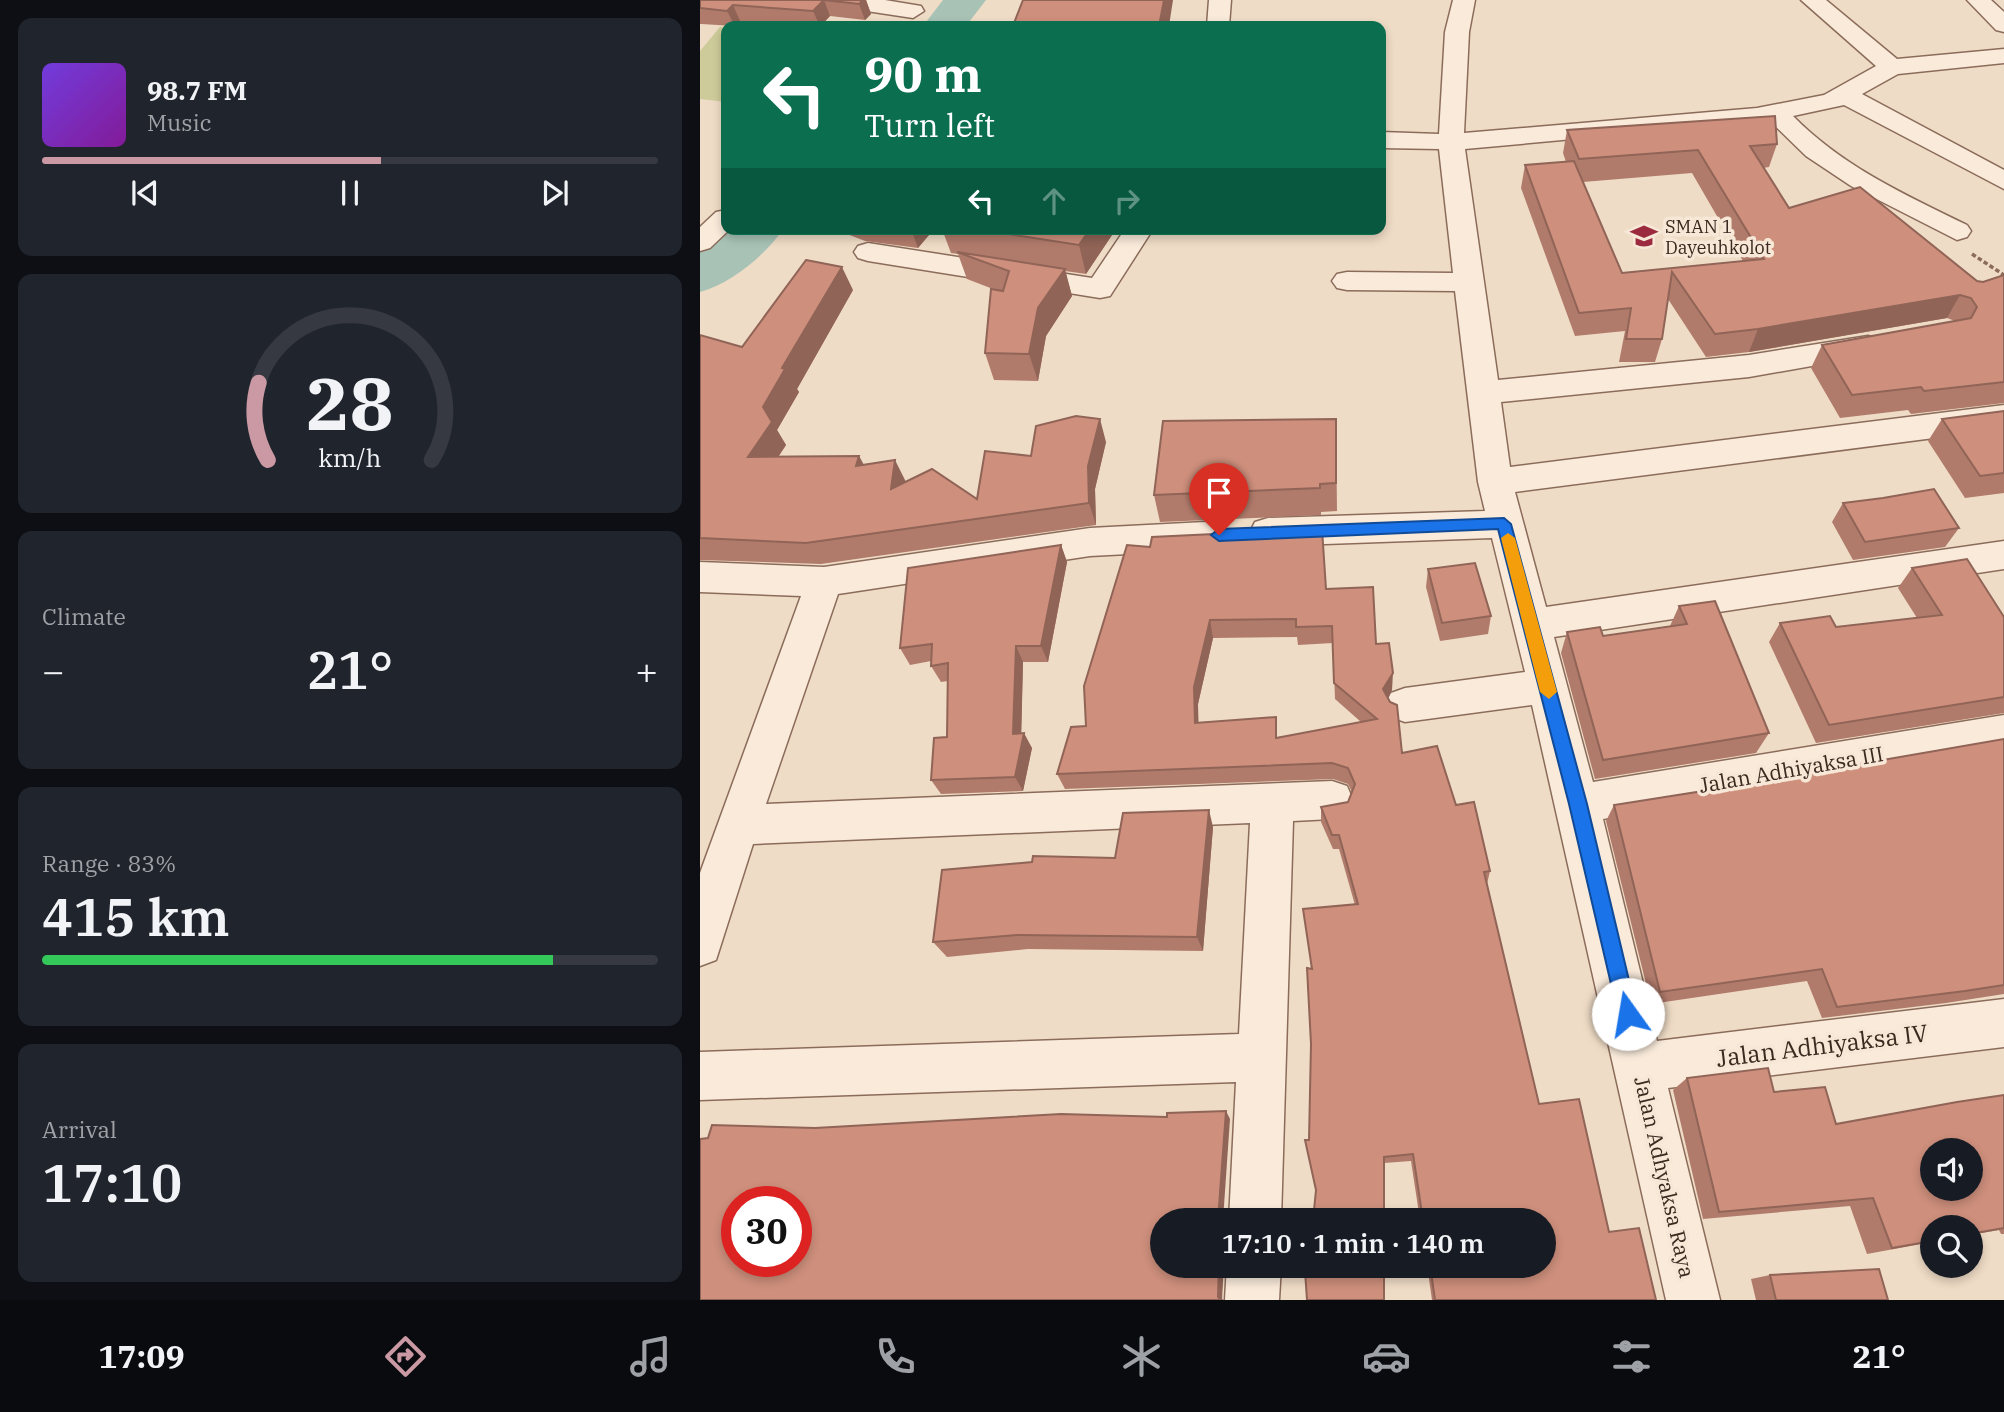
<!DOCTYPE html>
<html lang="en">
<head>
<meta charset="utf-8">
<style>
  body { margin:0; font-family:"IBM Plex Serif",serif; background:#20242c; color:#f1f3f6; height:100vh; display:flex; flex-direction:column; font-size:26px; white-space:nowrap }
  * { box-sizing:border-box; margin:0 }
  p { font-size:23px; color:#9ea1a6 }
  .icon { flex:none; width:38px; height:38px; fill:none; stroke:currentColor; stroke-width:2; stroke-linecap:round; stroke-linejoin:round }
  .map { position:relative; flex:1; overflow:hidden }
  .drawer { display:flex; flex-direction:column; gap:18px; padding:18px; background:#0d0f14; width:700px }
  .drawer>* { flex:none }
  .guide { position:absolute; left:21px; top:21px; width:665px; height:214px; border-radius:14px; box-shadow:0 4px 10px #0003; background:#0b6e4f; color:#fff; overflow:hidden }
  .fabs { position:absolute; left:1220px; top:1138px; display:grid; gap:14px }
  .fabs a { display:grid; place-items:center; width:63px; height:63px; border-radius:50%; background:#171b24; box-shadow:0 4px 10px #0003; font-size:35px }
  .speed { position:absolute; left:21px; top:1186px; display:flex; gap:14px; font-size:35px; font-weight:700; text-align:center }
  .speed>* { display:grid; place-content:center; width:91px; height:91px; border-radius:50%; background:#171b24; box-shadow:0 4px 10px #0003; line-height:1 }
  .speed .limit { border:10px solid #d22; background:#fff; color:#111 }
  .pin { position:absolute; display:grid; place-items:center; width:60px; height:60px; color:#fff; margin:-72px -30px; border-radius:50% 50% 50% 0; rotate:-45deg; box-shadow:0 0 7px #0007 }
  .pin .icon { rotate:45deg }
  .me { position:absolute; width:77px; margin:-38px; rotate:347deg; stroke-linejoin:round; filter:drop-shadow(0 0 5px #0008) }
  .turn { display:flex; align-items:center; gap:24px; height:147px; padding:0 28px; font-size:32px }
  .turn .icon { width:91px; height:91px; stroke-width:2.5 }
  .turn b { display:block; font-size:49px; line-height:60px }
  .lanes { display:flex; align-items:center; height:66px; padding:0 28px; background:#0003; justify-content:center; gap:35px; direction:ltr }
  .lanes .off { opacity:.35 }
  .big { font-size:52px; font-weight:600; line-height:1.1 }
  .drawer .widget { flex:1; display:flex; flex-direction:column; justify-content:center; gap:10px; min-width:0; padding:0 24px; border-radius:14px; background:#20242c }
  .drawer .dial { align-items:center; gap:0 }
  .dial svg { height:182px; overflow:visible; fill:none; stroke:#363941; stroke-width:7; stroke-linecap:round; text-anchor:middle }
  .dial text { fill:#f1f3f6; stroke:none }
  .song { display:flex; align-items:center; gap:21px }
  .cover { width:84px; height:84px; border-radius:10px; background:linear-gradient(135deg,hsl(260 70% 55%),hsl(290 70% 35%)) }
  .played { height:7px; border-radius:4px; background:linear-gradient(90deg,#ca99a4 55%,#363941 55%) }
  .keys { display:flex; justify-content:space-around; direction:ltr }
  .heat { display:flex; justify-content:space-between; align-items:center; font-size:38px; direction:ltr }
  .charge { height:10px; border-radius:5px; background:linear-gradient(90deg,#34c759 83%,#363941 0) }
  .trip { position:absolute; left:450px; top:1208px; width:406px; height:70px; border-radius:35px; background:#171b24; box-shadow:0 4px 10px #0003; font-weight:600; line-height:70px; text-align:center }
  .menu { display:flex; height:112px; justify-content:space-around; align-items:center; background:#090b0e; color:#9ea1a6 }
  .menu .icon { width:49px; height:49px }
  .menu .on { color:#ca99a4 }
  .menu b { font-size:32px; color:#f1f3f6 }
  main { display:flex; flex:1; min-height:0 }
  .map>svg:first-child { display:block }
  .green { fill:#cecb9a }
  .lines { fill:none; stroke-linecap:round; stroke-linejoin:round }
  .river { fill:#a8c3b6; fill-rule:evenodd }
  .minor-casing { stroke:#8b6c5b; stroke-width:3 }
  .path { stroke:#8b6c5b; stroke-width:3.5; stroke-dasharray:4.5 2.5; stroke-linecap:butt }
  .minor { fill:#f9eada; fill-rule:evenodd }
  .wall { fill:#b17b6b; fill-rule:evenodd }
  .shaded-wall { fill:#906457 }
  .building { fill:#ce8f7c; stroke:#906457; stroke-width:2; fill-rule:evenodd }
  .route { fill:#1a73e8; stroke:#114b97; stroke-width:2 }
  .slow { fill:#f59e0b }
  .labels { text-anchor:middle; dominant-baseline:central; stroke-width:7; stroke-linejoin:round; paint-order:stroke }
  .far-poi-label { font-size:18px; fill:#3b281f; stroke:#f6e7d6; text-anchor:start }
  .street-label { font-size:21px; fill:#3b281f; stroke:#f6e7d6 }
  .near-street-label { font-size:24px; fill:#3b281f; stroke:#f6e7d6 }
</style>
</head>
<body>
<main>
<section class="drawer">
<div class="widget">
<div class="song"><i class="cover"></i><div><b>98.7 FM</b><p>Music</p></div></div>
<div class="played"></div>
<div class="keys"><svg class="icon" aria-label="previous" viewBox="0 0 24 24"><path d="M18 5L8 12l10 7zM5 5v14"/></svg><svg class="icon" aria-label="pause" viewBox="0 0 24 24"><path d="M8 5v14M16 5v14"/></svg><svg class="icon" aria-label="next" viewBox="0 0 24 24"><path d="M6 5l10 7-10 7zM19 5v14"/></svg></div>
</div>
<div class="widget dial"><svg viewBox="0 0 100 80">
<path d="M14 69A42 42 0 1 1 86 69"/>
<path d="M14 69A42 42 0 0 1 10 35" stroke="#ca99a4"/>
<text x="50" y="56" font-size="32" font-weight="700">28</text>
<text x="50" y="72" font-size="11">km/h</text>
</svg></div>
<div class="widget"><p>Climate</p>
<div class="heat"><a>−</a><b class="big">21°</b><a>+</a></div>
</div>
<div class="widget"><p>Range · 83%</p><b class="big">415 km</b><div class="charge"></div></div>
<div class="widget"><p>Arrival</p><b class="big">17:10</b></div>
</section>
<div class="map">
<svg width="1304" height="1300" viewBox="0 0 1304 1300">
  <rect width="100%" height="100%" fill="#efdcc6"/>
  <!-- green -->
  <polygon class="green" points="20,27 26,28 26,102 0,99 0,51"/>
  <g class="lines">
    <!-- river -->
    <g class="river">
      <polygon points="243,0 286,0 266,26 223,26"/>
      <path d="M26 228 83 229C66 255 30 284 0 292V249Z"/>
    </g>
    <!-- minor casing -->
    <g class="minor-casing">
      <g id="minor">
        <polygon points="129,0 185,0 221,6 224,11 213,18 140,7"/>
        <polygon points="509,0 531,0 529,26 507,26"/>
        <path d="M753 0H775L769 32 764 133 1057 108 1124 95 1176 66 1101 0H1126L1197 59 1304 49V63L1198 74 1162 94 1304 170V189L1144 105 1093 116C1142 166 1205 195 1267 225L1271 231 1267 237 1257 240 1151 186 1106 156 1070 121 765 149 798 380 1049 355 1168 336 1179 339 1184 346 1179 353 1168 356 1049 377 801 402 810 467 1304 405V429L815 492 846 607 1304 541V569L854 637 893 782 1304 715V751L903 819 957 1041 1304 999V1047L968 1088 1020 1300H966L832 705 705 722 691 717 685 705 691 693 705 688 825 672 792 538 568 546 555 542 550 532 555 522 568 518 785 511 778 482 755 291 647 290 637 288 632 281 637 274 647 272 753 273 739 149 681 148V132L739 134 745 32Z"/>
        <polygon points="1267,0 1291,0 1304,12 1304,32 1296,30"/>
        <polygon points="26,210 26,229 30,229 10,248 0,251 0,227 16,212"/>
        <polygon points="425,229 453,229 410,296 400,298 168,261 158,258 154,252 158,246 168,243 392,278"/>
        <polygon points="505,522 518,526 523,536 518,546 505,550 390,556 138,594 66,804 632,781 647,786 653,800 647,814 632,819 593,821 581,1220 529,1220 536,1082 0,1100 0,1052 539,1034 550,823 53,844 16,960 0,966 0,873 101,596 0,592 0,562 124,567 390,528"/>
        <polygon points="527,1265 581,1265 579,1300 525,1300"/>
      </g>
    </g>
    <!-- path -->
    <polyline class="path" points="1272,254 1304,275"/>
    <!-- minor -->
    <use href="#minor" class="minor"/>
  </g>
  <!-- wall -->
  <g class="wall">
    <polygon points="0,0 166,0 171,14 165,20 130,16 121,26 40,21 35,26 1,24 0,24"/>
    <path d="M867 130 1077 144 1069 167 1063 168 1089 208 1277 281 1283 282 1304 275V403L1211 414 1208 410 1140 418 1111 368 1122 345 1255 321 1247 318 1049 352 1006 357 968 299 962 339 955 362H919L925 331 875 336 821 188 825 165 866 162 863 153ZM992 173 1043 261 922 273 883 182Z"/>
    <polygon points="134,229 234,229 218,248 165,241"/>
    <polygon points="242,229 416,229 386,274 365,271 372,296 346,336 338,381 294,380 285,353 293,289 267,279 258,254 251,253"/>
    <polygon points="153,290 97,389 99,392 77,430 86,445 78,457 159,456 164,465 206,482 277,499 331,456 406,442 395,489 396,525 121,564 0,560 0,335 42,347"/>
    <polygon points="1304,411 1304,493 1265,498 1228,441 1242,419"/>
    <polygon points="636,419 637,511 621,512 621,515 460,522 454,495"/>
    <polygon points="1183,498 1259,528 1245,547 1153,560 1132,522 1143,503"/>
    <polygon points="361,545 367,562 348,662 323,662 321,733 332,748 323,791 241,794 231,780 247,737 248,681 241,682 231,666 231,661 210,665 200,648"/>
    <path d="M427 545 626 589 676 644 692 690 688 697 702 753 756 805 790 871 787 884 839 1104 909 1232 956 1300H732L727 1265H844V1220H720L711 1161 684 1163 616 1190 609 1140 611 1044V968L655 905 639 849H633L621 822V807L648 802 652 792 648 784 633 779 365 789 357 774 386 726ZM597 637 598 645 633 643 635 699 661 722 578 738 498 723V704L513 638Z"/>
    <polygon points="1212,568 1304,617 1304,713 1116,743 1069,642 1080,623 1136,627 1217,618 1198,588"/>
    <polygon points="728,569 791,616 788,634 740,641 726,587"/>
    <polygon points="979,606 1069,733 1056,753 895,779 861,653 867,632 903,636 970,626"/>
    <polygon points="1304,739 1304,994 1246,1003 1122,1018 1107,981 951,1004 906,821 914,805 1145,769 1148,766"/>
    <polygon points="513,827 503,951 328,949 247,957 233,942 415,858"/>
    <polygon points="987,1078 1074,1092 1136,1124 1304,1095 1304,1234 1301,1234 1299,1230 1270,1235 1270,1227 1232,1227 1232,1242 1167,1254 1150,1206 1003,1219 973,1090"/>
    <polygon points="1070,1275 1188,1300 1056,1300 1051,1279"/>
  </g>
  <!-- shaded-wall -->
  <g class="shaded-wall">
    <polygon points="124,0 130,16 120,26 113,11"/>
    <polygon points="163,0 166,0 171,14 165,20 159,4"/>
    <polygon points="464,0 473,0 469,26 459,26"/>
    <polygon points="33,5 40,21 35,26 27,11"/>
    <polygon points="211,229 234,229 218,248"/>
    <polygon points="390,229 416,229 386,274 379,245"/>
    <polygon points="142,267 153,290 97,389 99,392 77,430 86,445 63,480 48,457 63,407 82,368"/>
    <polygon points="365,269 372,296 346,336 338,381 329,354 338,308"/>
    <polygon points="1260,295 1247,318 1049,352 1058,329"/>
    <polygon points="400,419 406,442 395,489 396,525 389,503 388,466"/>
    <polygon points="159,456 171,479 156,466"/>
    <polygon points="195,460 206,482 191,489"/>
    <polygon points="361,545 367,562 348,662 341,646"/>
    <polygon points="510,620 513,638 498,704 499,739 495,723 494,687"/>
    <polygon points="316,646 323,662 321,746 324,733 332,748 323,791 315,777 313,734"/>
    <polygon points="693,673 692,690 683,706 683,689"/>
    <polygon points="509,810 513,827 503,951 497,937"/>
    <polygon points="526,1111 530,1119 523,1220 518,1220"/>
    <polygon points="519,1265 524,1265 522,1300 518,1297"/>
  </g>
  <!-- building -->
  <g class="building">
    <polygon points="0,0 124,0 113,11 33,5 27,11 0,8"/>
    <polygon points="124,0 163,0 159,4"/>
    <polygon points="323,0 464,0 459,26 309,26 310,23 314,23"/>
    <polygon points="1075,116 1077,144 1050,146 1089,208 1160,187 1277,281 1283,282 1304,275 1304,382 1224,391 1221,387 1152,395 1122,345 1271,318 1277,307 1271,298 1260,295 1058,329 1015,334 972,272 962,339 926,339 931,308 879,313 825,165 874,161 922,273 1064,259 998,150 879,159 867,130"/>
    <polygon points="276,229 390,229 379,245"/>
    <polygon points="257,252 365,269 338,308 329,354 285,353 291,289 303,291 309,271"/>
    <polygon points="106,260 142,267 82,368 85,369 63,407 72,422 48,457 159,456 156,466 195,460 191,489 232,469 277,499 285,451 331,456 336,426 376,416 400,419 388,466 389,503 106,543 0,538 0,335 42,347"/>
    <polygon points="1304,411 1304,473 1280,476 1242,419"/>
    <polygon points="636,419 636,483 620,484 620,488 454,495 463,421"/>
    <polygon points="1234,489 1259,528 1165,542 1143,503 1183,498"/>
    <path d="M622 529 626 589 673 587 676 644 689 643 693 673 683 689 690 702 697 705 702 753 737 746 756 805 774 802 790 871 784 872 839 1104 879 1099 909 1232 939 1228 956 1300H735L730 1265H844V1220H723L713 1154 684 1157V1220H613L616 1190 605 1140H609L611 1044 607 968 612 969 603 909 658 904 639 835H632L621 807 648 802 655 784 648 768 632 763 357 774 371 727 386 726 384 686 427 545 450 547 452 537ZM596 619V627L632 626 634 683 677 719 576 738V717L495 723 494 687 510 620Z"/>
    <polygon points="361,545 341,646 316,646 313,734 324,733 315,777 231,780 234,738 247,737 248,663 231,666 232,644 200,648 208,568"/>
    <polygon points="1267,559 1304,617 1304,697 1129,725 1080,623 1130,616 1136,627 1242,615 1212,568"/>
    <polygon points="775,563 791,616 742,623 728,569"/>
    <polygon points="1015,601 1069,733 903,760 867,632 900,627 903,636 987,624 979,606"/>
    <polygon points="1304,739 1304,985 1265,991 1137,1007 1122,969 960,992 914,805 1149,768 1148,766"/>
    <polygon points="509,810 497,937 317,935 233,942 242,870 332,862 333,856 415,858 423,813"/>
    <path d="M1068 1068 1074 1092 1125 1087 1136 1124 1257 1102 1304 1095V1228L1270 1234V1227H1232V1241L1192 1248 1173 1198 1019 1212 987 1078ZM1232 1150H1270V1188H1232Z"/>
    <path d="M526 1111 518 1220H462V1265H519L518 1297 522 1300H0V1139L8 1138 12 1125 115 1128 361 1114 467 1117V1113ZM37 1202H96V1262H37Z"/>
    <polygon points="610,1265 684,1265 684,1300 607,1300 605,1271 609,1271"/>
    <polygon points="1179,1269 1188,1300 1076,1300 1070,1275"/>
  </g>
  <!-- route -->
  <polygon class="route" points="804,518 811,524 887,804 937,1014 934,1021 928,1024 921,1021 918,1014 869,804 798,529 519,541 511,535 519,529"/>
  <!-- slow -->
  <polygon class="slow" points="808,533 815,538 857,692 849,699 840,692 801,538"/>
  <!-- icons -->
  <defs>
    <g id="school-bare" transform="scale(2.1)"><path d="M0-5L7-2L0 1L-7-2ZM-4 1L0 2.5L4 1V4Q0 6-4 4Z" fill="#9b2a3f" stroke="#f6e7d6" stroke-width="2.5" paint-order="stroke"/></g>
  </defs>
  <g fill-rule="evenodd">
    <use href="#school-bare" x="944" y="236"/>
  </g>
  <g class="labels">
    <!-- far-poi labels -->
    <g class="far-poi-label">
      <text x="965" y="226">SMAN 1<tspan x="965" dy="21">Dayeuhkolot</tspan></text>
    </g>
    <!-- street labels -->
    <g class="street-label">
      <text transform="translate(1091 769) rotate(-10)">Jalan Adhiyaksa III</text>
      <text transform="translate(965 1177) rotate(77)">Jalan Adhyaksa Raya</text>
    </g>
    <!-- near-street labels -->
    <g class="near-street-label">
      <text transform="translate(1122 1045) rotate(-7)">Jalan Adhiyaksa IV</text>
    </g>
  </g>
</svg>
<div class="fabs">
<a><svg class="icon" aria-label="sound" viewBox="0 0 24 24"><path d="M4 9h4l5-4v14l-5-4H4zM17 9q2 3 0 6"/></svg></a>
<a><svg class="icon" aria-label="search" viewBox="0 0 24 24"><circle cx="10" cy="10" r="6"/><path d="M15 15l6 6"/></svg></a>
</div>
<div class="speed"><div class="limit">30</div></div>
<div class="pin" style="left:519px;top:535px;background:#d93025"><svg class="icon" aria-label="arrive" viewBox="0 0 24 24"><path d="M6 21V4h12l-3 4 3 4H6"/></svg></div>
<svg class="me" style="left:928px;top:1014px" viewBox="-20 -20 40 40"><circle r="19" fill="#fff"/><path d="M0-13L10 11 0 6-10 11z" fill="#1a73e8"/></svg>
<div class="trip">17:10 · 1 min · 140 m</div>
<div class="guide">
<div class="turn"><svg class="icon" aria-label="left" viewBox="0 0 24 24"><path d="M17 20v-9H6M10 6l-5 5 5 5"/></svg><div><b>90 m</b>Turn left</div></div>
<div class="lanes"><svg class="icon" aria-label="left" viewBox="0 0 24 24"><path d="M17 20v-9H6M10 6l-5 5 5 5"/></svg><svg class="icon off" aria-label="ahead" viewBox="0 0 24 24"><path d="M12 20V5M6 11l6-6 6 6"/></svg><svg class="icon off" aria-label="right" viewBox="0 0 24 24"><path d="M7 20v-9h11M14 6l5 5-5 5"/></svg></div>
</div>
</div>
</main>
<nav class="menu">
<b>17:09</b>
<svg class="icon on" aria-label="directions" viewBox="0 0 24 24"><path d="M12 3l9 9-9 9-9-9zM9 14v-3h6M13 9l2 2-2 2"/></svg>
<svg class="icon" aria-label="music" viewBox="0 0 24 24"><path d="M9 18V5l10-2v13"/><circle cx="6" cy="18" r="3"/><circle cx="16" cy="16" r="3"/></svg>
<svg class="icon" aria-label="phone" viewBox="0 0 24 24"><path d="M5 4h4l2 5-3 2q2 4 5 5l2-3 5 2v4C11 20 4 13 5 4z"/></svg>
<svg class="icon" aria-label="climate" viewBox="0 0 24 24"><path d="M12 3v18M4 7l16 10M4 17L20 7"/></svg>
<svg class="icon" aria-label="car" viewBox="0 0 24 24"><path d="M5 17H2v-5l4-1 3-4h7l3 4 3 1v5h-3M9 17h6M6 11h13"/><circle cx="7" cy="17" r="2"/><circle cx="17" cy="17" r="2"/></svg>
<svg class="icon" aria-label="filters" viewBox="0 0 24 24"><path d="M4 7h16M4 17h16"/><circle cx="9" cy="7" r="2"/><circle cx="15" cy="17" r="2"/></svg>
<b>21°</b>
</nav>
</body>
</html>
